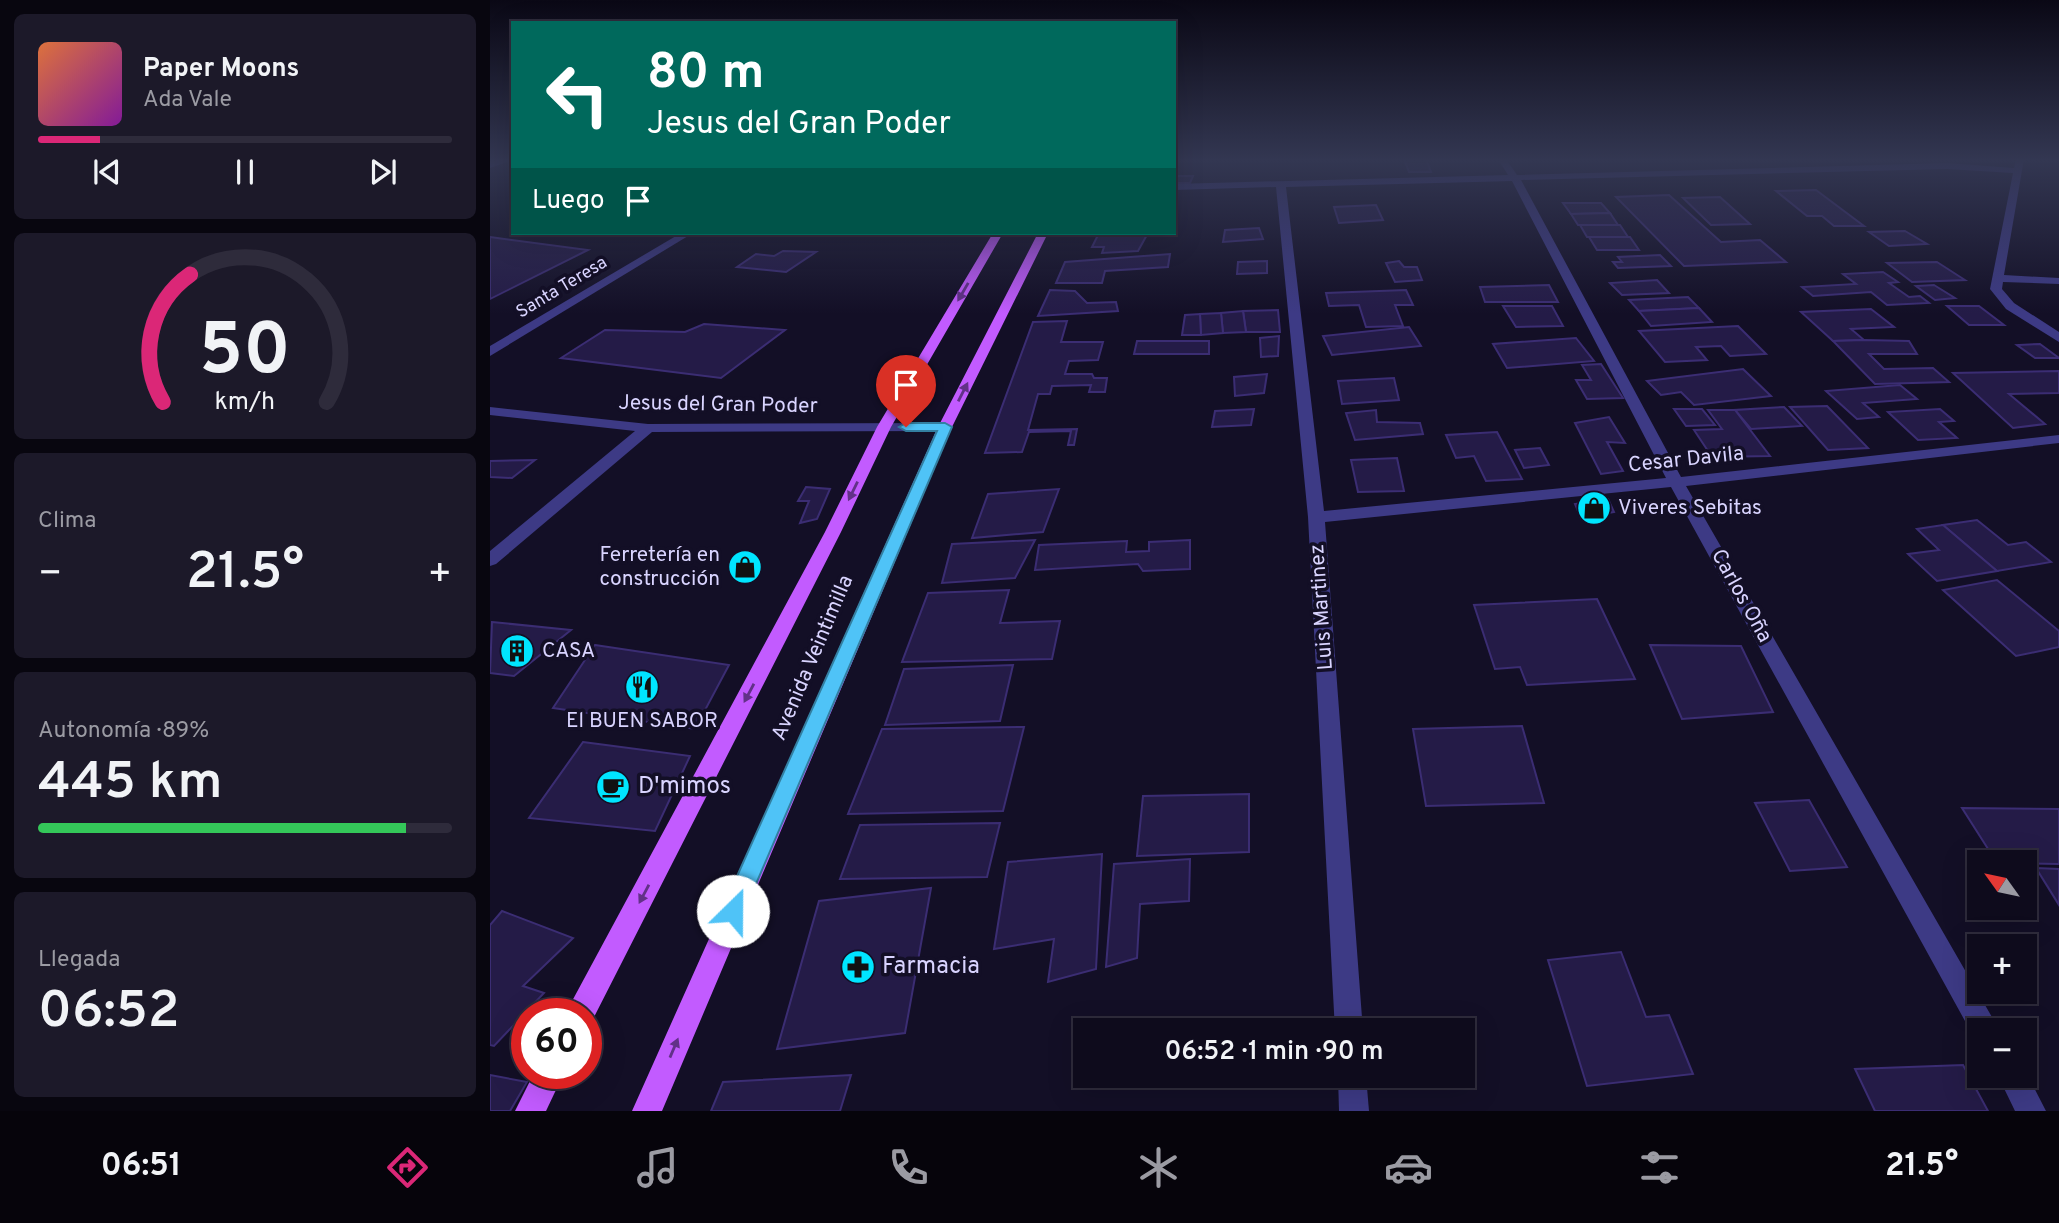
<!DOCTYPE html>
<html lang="es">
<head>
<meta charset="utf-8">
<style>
  body { margin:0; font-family:Overpass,sans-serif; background:#1c1929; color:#f1f3f6; height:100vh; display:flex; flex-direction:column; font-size:26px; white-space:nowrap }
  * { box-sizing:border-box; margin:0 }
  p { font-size:23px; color:#9b9ba3 }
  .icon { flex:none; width:38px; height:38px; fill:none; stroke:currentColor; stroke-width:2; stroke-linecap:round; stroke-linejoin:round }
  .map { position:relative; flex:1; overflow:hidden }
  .panel { display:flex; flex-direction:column; gap:14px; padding:14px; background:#08060f; width:490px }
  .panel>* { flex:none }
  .hud { position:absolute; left:21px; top:21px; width:665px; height:214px; border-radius:0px; box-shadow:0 7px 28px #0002,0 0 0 2px #2e2b3b; background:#00695c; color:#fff; overflow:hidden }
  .needle { width:46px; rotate:303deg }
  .buttons { position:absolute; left:1477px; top:850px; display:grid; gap:14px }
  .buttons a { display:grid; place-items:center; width:70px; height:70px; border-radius:0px; background:#0e0b1c; box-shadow:0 7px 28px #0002,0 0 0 2px #2e2b3b; font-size:35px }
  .speed { position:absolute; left:21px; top:998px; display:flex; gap:14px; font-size:35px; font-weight:700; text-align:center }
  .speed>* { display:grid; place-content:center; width:91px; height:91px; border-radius:50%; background:#0e0b1c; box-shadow:0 7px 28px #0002,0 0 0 2px #2e2b3b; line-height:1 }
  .speed .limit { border:10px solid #d22; background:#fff; color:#111 }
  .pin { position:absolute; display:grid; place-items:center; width:60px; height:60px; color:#fff; margin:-72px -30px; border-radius:50% 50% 50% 0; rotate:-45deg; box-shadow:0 0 7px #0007 }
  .pin .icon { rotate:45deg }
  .me { position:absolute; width:77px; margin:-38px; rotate:23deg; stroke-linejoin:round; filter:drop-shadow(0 0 5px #0008) }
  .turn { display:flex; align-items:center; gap:24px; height:147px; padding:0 21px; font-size:32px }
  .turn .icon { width:91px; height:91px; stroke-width:2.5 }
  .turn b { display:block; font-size:49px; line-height:60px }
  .then { display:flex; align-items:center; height:66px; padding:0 21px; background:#0003; gap:14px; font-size:26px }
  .big { font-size:52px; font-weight:600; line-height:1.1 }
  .panel .tile { flex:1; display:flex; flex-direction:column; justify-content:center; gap:10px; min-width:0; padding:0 24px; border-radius:10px; background:#1c1929 }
  .panel .dial { align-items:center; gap:0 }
  .dial svg { height:182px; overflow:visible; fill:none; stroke:#2e2b3b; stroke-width:7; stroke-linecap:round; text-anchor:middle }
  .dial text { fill:#f1f3f6; stroke:none }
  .song { display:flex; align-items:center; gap:21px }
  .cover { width:84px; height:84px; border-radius:10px; background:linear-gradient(135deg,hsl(20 70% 55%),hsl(290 70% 35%)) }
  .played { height:7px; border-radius:4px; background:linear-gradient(90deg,#db2777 15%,#2e2b3b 15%) }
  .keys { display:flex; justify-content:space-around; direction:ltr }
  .heat { display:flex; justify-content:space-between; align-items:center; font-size:38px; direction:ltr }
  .charge { height:10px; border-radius:5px; background:linear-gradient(90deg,#34c759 89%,#2e2b3b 0) }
  .trip { position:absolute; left:583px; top:1018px; width:402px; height:70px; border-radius:0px; background:#0e0b1c; box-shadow:0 7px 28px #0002,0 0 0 2px #2e2b3b; font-weight:600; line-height:70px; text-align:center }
  .tab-bar { display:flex; height:112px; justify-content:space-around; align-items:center; background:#06040b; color:#9b9ba3 }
  .tab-bar .icon { width:49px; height:49px }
  .tab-bar .active { color:#db2777 }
  .tab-bar b { font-size:32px; color:#f1f3f6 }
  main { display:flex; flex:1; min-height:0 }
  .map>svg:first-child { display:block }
  .building { fill:#241b47; stroke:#3b2d73; stroke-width:2 }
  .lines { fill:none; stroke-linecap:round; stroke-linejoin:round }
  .minor { fill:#3d3a85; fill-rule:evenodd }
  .primary { fill:#c25bff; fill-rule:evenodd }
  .oneway { fill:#623188 }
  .route { fill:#4fc3f7; stroke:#337fa1; stroke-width:2 }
  .labels { text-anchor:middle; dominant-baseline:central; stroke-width:7; stroke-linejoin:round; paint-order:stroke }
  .far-street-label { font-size:18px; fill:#d9d4ff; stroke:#130f26 }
  .street-label { font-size:21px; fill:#d9d4ff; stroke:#130f26 }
  .poi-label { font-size:21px; fill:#d9d4ff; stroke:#130f26; text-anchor:start }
  .near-poi-label { font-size:24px; fill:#d9d4ff; stroke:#130f26; text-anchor:start }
</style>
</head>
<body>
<main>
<section class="panel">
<div class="tile">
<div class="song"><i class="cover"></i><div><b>Paper Moons</b><p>Ada Vale</p></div></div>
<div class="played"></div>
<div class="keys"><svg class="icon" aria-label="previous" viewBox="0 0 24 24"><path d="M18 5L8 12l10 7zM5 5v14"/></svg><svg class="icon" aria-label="pause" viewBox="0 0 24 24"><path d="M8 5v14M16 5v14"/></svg><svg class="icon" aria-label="next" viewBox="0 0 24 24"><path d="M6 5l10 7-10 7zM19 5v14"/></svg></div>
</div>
<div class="tile dial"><svg viewBox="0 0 100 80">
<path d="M14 69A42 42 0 1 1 86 69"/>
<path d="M14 69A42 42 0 0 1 26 13" stroke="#db2777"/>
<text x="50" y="56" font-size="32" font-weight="700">50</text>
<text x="50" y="72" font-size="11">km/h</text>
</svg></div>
<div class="tile"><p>Clima</p>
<div class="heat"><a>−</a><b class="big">21.5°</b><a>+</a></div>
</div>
<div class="tile"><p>Autonomía · 89%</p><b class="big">445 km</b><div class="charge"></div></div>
<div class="tile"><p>Llegada</p><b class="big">06:52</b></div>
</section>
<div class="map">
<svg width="1569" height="1111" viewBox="0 0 1569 1111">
  <rect width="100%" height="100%" fill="#130f26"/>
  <!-- building -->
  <g class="building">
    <polygon points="914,159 936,159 941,172 919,172"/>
    <polygon points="684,176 703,176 700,183 684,183"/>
    <polygon points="1326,190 1374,226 1344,226 1332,216 1317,216 1286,191"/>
    <polygon points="1179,195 1231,242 1270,240 1296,262 1194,266 1126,197"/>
    <polygon points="1230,197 1260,224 1221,225 1193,198"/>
    <polygon points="1073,203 1111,203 1120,213 1081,214"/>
    <polygon points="886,205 893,220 849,223 844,207"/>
    <polygon points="1120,213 1128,225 1088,225 1081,214"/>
    <polygon points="1090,225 1130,225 1138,237 1097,237"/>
    <polygon points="769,228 773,239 733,242 735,230"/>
    <polygon points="1415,231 1437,244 1399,246 1379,232"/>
    <polygon points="609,233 658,233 648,251 612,253 614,247 602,247"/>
    <polygon points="0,237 98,250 0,299"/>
    <polygon points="1099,237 1140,237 1149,250 1107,250"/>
    <polygon points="293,251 326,252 296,272 247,267 266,254 284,256"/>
    <polygon points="680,254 678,267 615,271 612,283 566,283 575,262"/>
    <polygon points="1170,255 1181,266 1128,268 1123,262 1132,262 1128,257"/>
    <polygon points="777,261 777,273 747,274 748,262"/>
    <polygon points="909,261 914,267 927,267 932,280 905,282 896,263"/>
    <polygon points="1447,262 1475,280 1422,282 1397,263"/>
    <polygon points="1393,272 1408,282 1399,283 1419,297 1430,296 1439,303 1397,305 1381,292 1323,296 1312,287 1366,284 1353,274"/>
    <polygon points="1167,280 1179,293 1132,295 1120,283"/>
    <polygon points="1059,285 1068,302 995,302 990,287"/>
    <polygon points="1444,285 1465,298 1445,300 1426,286"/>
    <polygon points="560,290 585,291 597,303 626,302 628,311 548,316"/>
    <polygon points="916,290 923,305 905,305 913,326 876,327 869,305 839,306 836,293"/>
    <polygon points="1198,297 1209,308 1149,311 1139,300"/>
    <polygon points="1013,306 1062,306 1073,326 1026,327"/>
    <polygon points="1457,306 1489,306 1514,325 1479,325"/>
    <polygon points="1209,308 1222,322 1161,326 1149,311"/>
    <polygon points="1381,309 1404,327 1361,329 1374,340 1343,341 1311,312"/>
    <polygon points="788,310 790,332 756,332 753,311"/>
    <polygon points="753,311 756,332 733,333 731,313"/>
    <polygon points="731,313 733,333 711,335 710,314"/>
    <polygon points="710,314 711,335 692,335 695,315"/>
    <polygon points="577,321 571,342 613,342 608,360 579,361 575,374 602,374 604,378 617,378 615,392 599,392 601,385 562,386 560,394 548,394 538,430 587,429 584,445 578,445 581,431 539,432 532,452 495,453 543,322"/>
    <polygon points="214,324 295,330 231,378 71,358 115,330 195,332"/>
    <polygon points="1248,326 1276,354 1240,356 1231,346 1206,347 1217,360 1175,362 1149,331"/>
    <polygon points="919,327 931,346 842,355 833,336"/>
    <polygon points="789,336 788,356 771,357 770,338"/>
    <polygon points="1086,338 1104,361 1017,368 1003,344"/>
    <polygon points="1374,340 1419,341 1427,354 1379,354 1394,369 1443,368 1459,382 1385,384 1343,341"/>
    <polygon points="647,341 719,341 719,354 644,354"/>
    <polygon points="1550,344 1569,358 1545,358 1527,345"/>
    <polygon points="1111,364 1133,398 1097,399 1086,380 1101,380 1092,365"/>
    <polygon points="1253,369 1281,396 1204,405 1191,392 1171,395 1157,381"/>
    <polygon points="1569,371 1569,393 1519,394 1555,424 1523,428 1463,373"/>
    <polygon points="777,374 774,393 745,396 744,377"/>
    <polygon points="904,378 909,400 852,404 848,381"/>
    <polygon points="1410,385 1427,399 1373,403 1389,417 1367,419 1336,391"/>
    <polygon points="1337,406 1378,448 1338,450 1300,407"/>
    <polygon points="1294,407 1312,426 1261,429 1245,410"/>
    <polygon points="764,409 761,425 722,427 725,411"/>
    <polygon points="1184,409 1212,409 1225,425 1196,426"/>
    <polygon points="1450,409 1464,421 1449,422 1467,438 1428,440 1398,412"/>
    <polygon points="886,410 887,422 930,423 933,434 865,440 856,413"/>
    <polygon points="1218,410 1245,410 1280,456 1222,457 1204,430 1232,429"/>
    <polygon points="1119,417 1135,443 1117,442 1133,471 1111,474 1085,423"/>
    <polygon points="1007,432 1032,479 996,481 984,456 966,458 956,435"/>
    <polygon points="1050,448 1059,465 1034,468 1025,450"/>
    <polygon points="907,458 914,491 868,492 861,460"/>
    <polygon points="45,460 22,478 0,477 0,461"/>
    <polygon points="316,487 340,489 327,519 310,523 319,501 308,501"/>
    <polygon points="569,489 553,532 482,538 498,494"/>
    <polygon points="1118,499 1124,512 1091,518 1085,504"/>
    <polygon points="1487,520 1518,545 1536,542 1561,562 1507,571 1453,525"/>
    <polygon points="1453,525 1507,571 1447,581 1418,554 1449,550 1427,529"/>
    <polygon points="545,540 525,578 452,583 462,544"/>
    <polygon points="700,540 700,569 653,571 648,564 545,570 549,545 637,541 636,552 659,551 659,542"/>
    <polygon points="1507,580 1569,631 1569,647 1526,656 1453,590"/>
    <polygon points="519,590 510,623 570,621 562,659 412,662 438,593"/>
    <polygon points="1107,599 1145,679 1037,685 1030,667 1005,669 984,605"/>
    <polygon points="2,622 81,630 24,676 0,673"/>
    <polygon points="105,645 239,665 205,729 63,708"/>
    <polygon points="1160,645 1251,646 1283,712 1192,719"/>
    <polygon points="523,665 510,721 395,725 414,669"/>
    <polygon points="1032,726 1054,803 936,806 923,729"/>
    <polygon points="534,727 513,811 358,814 392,729"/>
    <polygon points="93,742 200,756 165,831 39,818"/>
    <polygon points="759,794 759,852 647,856 653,796"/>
    <polygon points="1319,800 1357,867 1300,871 1265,803"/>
    <polygon points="1472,808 1569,809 1569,864 1507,863"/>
    <polygon points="510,823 497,877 350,879 370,825"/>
    <polygon points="612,854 606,969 558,982 564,939 504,949 518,862"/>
    <polygon points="700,859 699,901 650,904 647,958 616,967 624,864"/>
    <polygon points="1546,868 1569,869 1569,905"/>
    <polygon points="441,888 415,1033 287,1049 329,901"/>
    <polygon points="12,911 83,938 33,986 54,993 4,1046 0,1045 0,925"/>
    <polygon points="1131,952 1156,1017 1179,1015 1203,1074 1097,1086 1058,960"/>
    <polygon points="1473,1065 1498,1111 1385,1111 1365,1069"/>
    <polygon points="0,1075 37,1082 20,1111 0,1111"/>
    <polygon points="361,1075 350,1111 221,1111 233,1082"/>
  </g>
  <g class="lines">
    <!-- minor -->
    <g class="minor">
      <polygon points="10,159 23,160 0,168 0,162"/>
      <path d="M1008 159H1016L1027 175 1457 163 1524 168 1526 159H1534L1514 275 1569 278V284L1513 282 1512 289 1524 303 1569 332V342L1516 309 1500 289 1523 173 1457 169 1031 180 1191 477 1569 435V443L1196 486 1510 1031H1489V1042L1486 1041 1181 487 835 522 873 1031H845L818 517 786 187 684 190V184L1018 175ZM1022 181 1176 478 834 511 796 187Z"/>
      <polygon points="191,233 203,233 0,356 0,346"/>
      <polygon points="0,407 158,424 455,423 462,427 455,431 162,432 6,564 0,566 0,551 145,431 0,415"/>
      <polygon points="1535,1070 1556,1111 1525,1111 1508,1076 1535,1076"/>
      <polygon points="848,1076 876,1076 879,1111 849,1111"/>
    </g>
    <!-- primary -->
    <g class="primary">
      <polygon points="503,233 513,233 401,427 351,532 101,1023 96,1025 96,1013 77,1013 81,1003 335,532 387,427"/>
      <polygon points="548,233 558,233 462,427 172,1111 142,1111 448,427"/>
      <polygon points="44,1073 74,1073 56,1111 25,1111"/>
    </g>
  </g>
  <!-- one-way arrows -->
  <defs><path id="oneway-solid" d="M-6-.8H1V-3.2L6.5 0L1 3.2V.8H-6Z" transform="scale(1.75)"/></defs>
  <g class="oneway">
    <use href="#oneway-solid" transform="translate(473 292) rotate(120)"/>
    <use href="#oneway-solid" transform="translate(473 392) rotate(-63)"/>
    <use href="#oneway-solid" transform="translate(363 491) rotate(116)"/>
    <use href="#oneway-solid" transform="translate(259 693) rotate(118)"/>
    <use href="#oneway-solid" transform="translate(154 894) rotate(118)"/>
    <use href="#oneway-solid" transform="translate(184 1048) rotate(-67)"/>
  </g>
  <!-- sky -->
  <linearGradient id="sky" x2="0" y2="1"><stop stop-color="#0a0815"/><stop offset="0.51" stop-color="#333752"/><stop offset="1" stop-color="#333752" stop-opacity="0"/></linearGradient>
  <rect width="1569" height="314" fill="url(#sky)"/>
  <!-- route -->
  <polygon class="route" points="455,423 462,427 251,919 243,923 235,919 232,911 235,903 447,431 416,431 409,427 416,423"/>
  <!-- icons -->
  <defs>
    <g id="shop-disc" transform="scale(1.75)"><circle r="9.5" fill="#00e5ff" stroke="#130f26"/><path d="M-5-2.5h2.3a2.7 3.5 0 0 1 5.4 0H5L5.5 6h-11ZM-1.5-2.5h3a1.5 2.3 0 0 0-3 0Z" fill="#111"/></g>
    <g id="building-disc" transform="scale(1.75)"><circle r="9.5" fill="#00e5ff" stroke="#130f26"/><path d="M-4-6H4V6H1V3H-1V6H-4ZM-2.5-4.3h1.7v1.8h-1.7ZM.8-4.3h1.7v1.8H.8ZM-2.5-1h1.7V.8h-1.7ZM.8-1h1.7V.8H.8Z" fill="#111"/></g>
    <g id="restaurant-disc" transform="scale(1.75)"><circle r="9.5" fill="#00e5ff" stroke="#130f26"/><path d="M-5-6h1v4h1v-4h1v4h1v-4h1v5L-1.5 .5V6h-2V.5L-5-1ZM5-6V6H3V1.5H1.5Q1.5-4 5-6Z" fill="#111"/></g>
    <g id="cafe-disc" transform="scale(1.75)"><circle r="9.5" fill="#00e5ff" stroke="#130f26"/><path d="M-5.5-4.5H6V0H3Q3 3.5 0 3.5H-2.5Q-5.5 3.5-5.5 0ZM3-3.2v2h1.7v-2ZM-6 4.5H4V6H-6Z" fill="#111"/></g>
    <g id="pharmacy-disc" transform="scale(1.75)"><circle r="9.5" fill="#00e5ff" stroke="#130f26"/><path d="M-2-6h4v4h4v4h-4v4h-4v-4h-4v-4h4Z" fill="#111"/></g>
  </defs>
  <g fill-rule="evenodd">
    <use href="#shop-disc" x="1104" y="508"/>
    <use href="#shop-disc" x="255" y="567"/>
    <use href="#building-disc" x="27" y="651"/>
    <use href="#restaurant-disc" x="152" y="687"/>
    <use href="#cafe-disc" x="123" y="787"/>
    <use href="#pharmacy-disc" x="368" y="967"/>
  </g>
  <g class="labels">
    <!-- far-street labels -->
    <g class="far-street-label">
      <text transform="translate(72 288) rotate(-31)">Santa Teresa</text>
    </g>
    <!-- street labels -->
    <g class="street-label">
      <text transform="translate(228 405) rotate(1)">Jesus del Gran Poder</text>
      <text transform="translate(1196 460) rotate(-6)">Cesar Davila</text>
      <text transform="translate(1251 596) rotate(61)">Carlos Oña</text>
      <text transform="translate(832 607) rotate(-94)">Luis Martinez</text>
      <text transform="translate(323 658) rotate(-67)">Avenida Veintimilla</text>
    </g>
    <!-- poi labels -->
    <g class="poi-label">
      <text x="1128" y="508">Viveres Sebitas</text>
      <text x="230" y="555" text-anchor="end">Ferretería en<tspan x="230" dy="24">construcción</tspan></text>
      <text x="52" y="651">CASA</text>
      <text x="152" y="721" text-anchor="middle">El BUEN SABOR</text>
    </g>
    <!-- near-poi labels -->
    <g class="near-poi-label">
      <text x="148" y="787">D'mimos</text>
      <text x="392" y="967">Farmacia</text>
    </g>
  </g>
</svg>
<div class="buttons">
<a><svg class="needle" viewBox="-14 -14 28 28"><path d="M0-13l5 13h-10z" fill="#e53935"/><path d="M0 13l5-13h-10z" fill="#9b9ba3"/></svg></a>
<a>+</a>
<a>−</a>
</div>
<div class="speed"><div class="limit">60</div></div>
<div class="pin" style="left:416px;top:427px;background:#d93025"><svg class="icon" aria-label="arrive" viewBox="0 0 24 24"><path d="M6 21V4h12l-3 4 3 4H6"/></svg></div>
<svg class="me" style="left:243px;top:911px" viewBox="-20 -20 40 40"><circle r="19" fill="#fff"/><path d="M0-13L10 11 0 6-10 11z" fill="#4fc3f7"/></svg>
<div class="trip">06:52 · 1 min · 90 m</div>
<div class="hud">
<div class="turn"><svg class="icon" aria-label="left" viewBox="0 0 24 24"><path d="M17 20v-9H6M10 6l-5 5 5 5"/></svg><div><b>80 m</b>Jesus del Gran Poder</div></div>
<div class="then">Luego<svg class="icon" aria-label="arrive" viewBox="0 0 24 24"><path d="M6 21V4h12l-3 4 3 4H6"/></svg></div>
</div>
</div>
</main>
<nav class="tab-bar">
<b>06:51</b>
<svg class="icon active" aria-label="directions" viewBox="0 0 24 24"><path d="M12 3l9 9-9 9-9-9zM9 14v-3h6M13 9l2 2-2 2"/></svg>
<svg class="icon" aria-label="music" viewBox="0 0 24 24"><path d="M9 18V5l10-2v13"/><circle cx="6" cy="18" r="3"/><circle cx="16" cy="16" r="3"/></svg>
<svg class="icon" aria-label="phone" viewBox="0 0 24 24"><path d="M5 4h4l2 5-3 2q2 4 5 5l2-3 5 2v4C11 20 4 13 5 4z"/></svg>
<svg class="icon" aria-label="climate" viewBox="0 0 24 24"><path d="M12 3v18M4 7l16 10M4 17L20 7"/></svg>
<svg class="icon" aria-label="car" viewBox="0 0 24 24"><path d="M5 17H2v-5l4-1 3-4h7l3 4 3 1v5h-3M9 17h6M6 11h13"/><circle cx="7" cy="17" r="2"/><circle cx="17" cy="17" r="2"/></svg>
<svg class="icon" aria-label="filters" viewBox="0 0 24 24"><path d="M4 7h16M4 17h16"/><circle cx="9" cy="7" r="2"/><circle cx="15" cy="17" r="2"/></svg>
<b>21.5°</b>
</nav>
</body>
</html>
